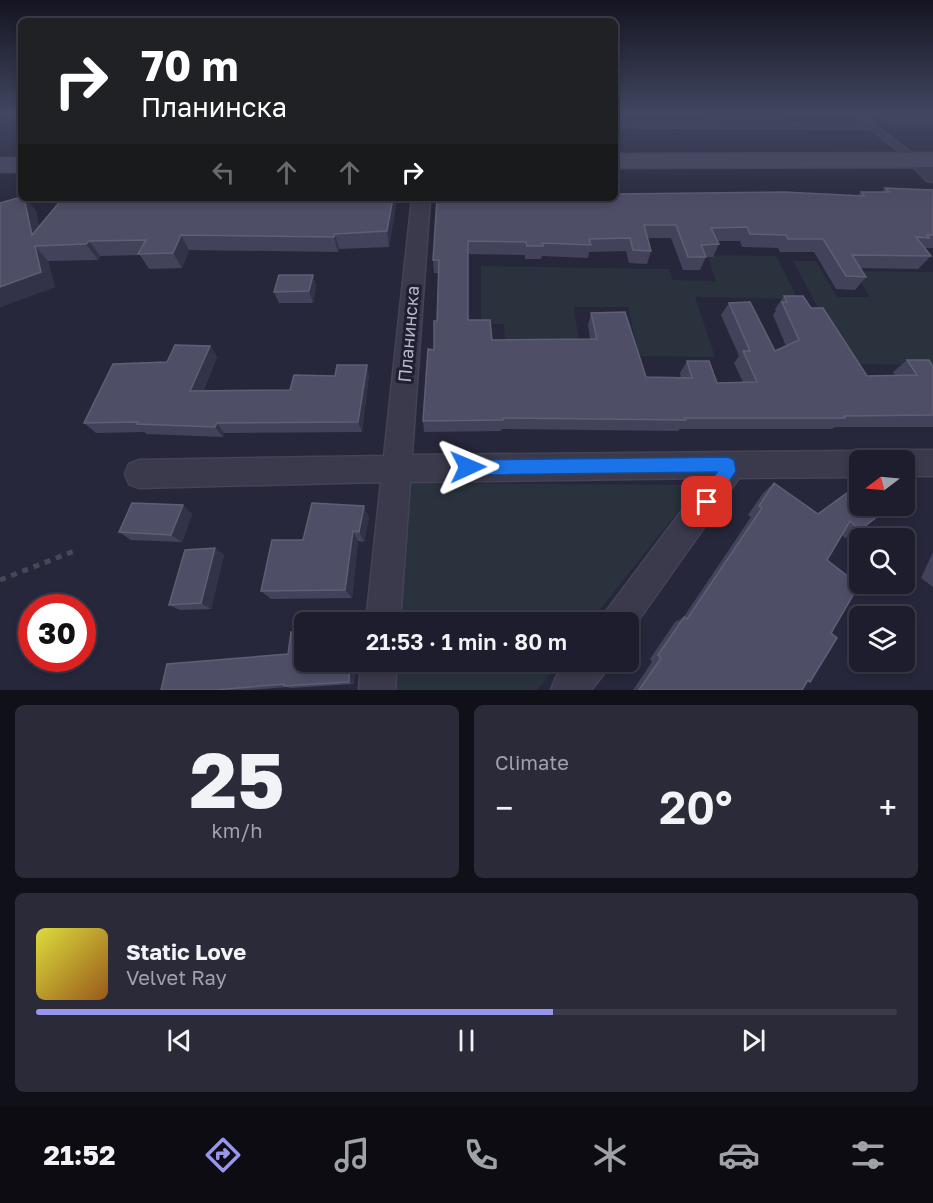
<!DOCTYPE html>
<html lang="en">
<head>
<meta charset="utf-8">
<style>
  body { margin:0; font-family:"Golos Text",sans-serif; background:#2a2a39; color:#f1f3f6; height:100vh; display:flex; flex-direction:column; font-size:22px; white-space:nowrap }
  * { box-sizing:border-box; margin:0 }
  p { font-size:20px; color:#a0a2aa }
  .icon { flex:none; width:33px; height:33px; fill:none; stroke:currentColor; stroke-width:2; stroke-linecap:round; stroke-linejoin:round }
  .map { position:relative; height:690px; overflow:hidden }
  .side { display:flex; flex-direction:column; gap:15px; padding:15px; background:#101019; flex:1 }
  .side>* { flex:none }
  .guide { position:absolute; left:18px; top:18px; width:600px; height:183px; border-radius:9px; box-shadow:0 3px 9px #0003,0 0 0 2px #3b3b49; background:#202124; color:#fff; overflow:hidden }
  .needle { width:39px; rotate:254deg }
  .buttons { position:absolute; left:849px; top:450px; display:grid; gap:12px }
  .buttons a { display:grid; place-items:center; width:66px; height:66px; border-radius:9px; background:#1d1d2d; box-shadow:0 3px 9px #0003,0 0 0 2px #3b3b49; font-size:30px }
  .speed { position:absolute; left:18px; top:594px; display:flex; gap:12px; font-size:30px; font-weight:700; text-align:center }
  .speed>* { display:grid; place-content:center; width:78px; height:78px; border-radius:50%; background:#1d1d2d; box-shadow:0 3px 9px #0003,0 0 0 2px #3b3b49; line-height:1 }
  .speed .limit { border:9px solid #d22; background:#fff; color:#111 }
  .pin { position:absolute; display:grid; place-items:center; width:51px; height:51px; color:#fff; margin:-26px; border-radius:12px; box-shadow:0 3px 9px #0006 }
  .me { position:absolute; width:66px; margin:-33px; rotate:89deg; stroke-linejoin:round; filter:drop-shadow(0 0 4px #0008) }
  .turn { display:flex; align-items:center; gap:21px; height:126px; padding:0 24px; font-size:27px }
  .turn .icon { width:78px; height:78px; stroke-width:2.5 }
  .turn b { display:block; font-size:42px; line-height:51px }
  .lanes { display:flex; align-items:center; height:57px; padding:0 24px; background:#0003; justify-content:center; gap:30px; direction:ltr }
  .lanes .off { opacity:.35 }
  .big { font-size:45px; font-weight:600; line-height:1.1 }
  .side .card { flex:1; display:flex; flex-direction:column; justify-content:center; gap:9px; min-width:0; padding:0 21px; border-radius:9px; background:#2a2a39 }
  .side .dial { align-items:center; gap:0 }
  .dial b { font-size:78px; line-height:1 }
  .song { display:flex; align-items:center; gap:18px }
  .cover { width:72px; height:72px; border-radius:9px; background:linear-gradient(135deg,hsl(60 70% 55%),hsl(30 70% 35%)) }
  .played { height:6px; border-radius:3px; background:linear-gradient(90deg,#9895ed 60%,#3b3b49 60%) }
  .keys { display:flex; justify-content:space-around; direction:ltr }
  .heat { display:flex; justify-content:space-between; align-items:center; font-size:33px; direction:ltr }
  .side .tiles { flex:1; display:grid; gap:15px; grid-template-columns:1fr 1fr }
  .card:last-child { grid-column:span 2 }
  .trip { position:absolute; left:294px; top:612px; width:345px; height:60px; border-radius:9px; background:#1d1d2d; box-shadow:0 3px 9px #0003,0 0 0 2px #3b3b49; font-weight:600; line-height:60px; text-align:center }
  .tabs { display:flex; height:96px; justify-content:space-around; align-items:center; background:#0c0c12; color:#a0a2aa }
  .tabs .icon { width:42px; height:42px }
  .tabs .current { color:#9895ed }
  .tabs b { font-size:27px; color:#f1f3f6 }
  .map>svg:first-child { display:block }
  .green { fill:#29323d }
  .lines { fill:none; stroke-linecap:round; stroke-linejoin:round }
  .lane-casing { stroke:#444355; stroke-width:3 }
  .street-casing { stroke:#444355; stroke-width:3 }
  .secondary-casing { stroke:#444355; stroke-width:3 }
  .path { stroke:#424b55; stroke-width:5; stroke-dasharray:6 6; stroke-linecap:butt }
  .lane { fill:#3a3a4c; fill-rule:evenodd }
  .street { fill:#3a3a4c; fill-rule:evenodd }
  .secondary { fill:#4a495f; fill-rule:evenodd }
  .wall { fill:#42425a }
  .shaded-wall { fill:#323249 }
  .building { fill:#4e4e66; stroke:#5f5e75; stroke-width:1.5 }
  .route { fill:#1a73e8; stroke:#114b97; stroke-width:1.5 }
  .labels { text-anchor:middle; dominant-baseline:central; stroke-width:6; stroke-linejoin:round; paint-order:stroke }
  .street-label { font-size:18px; fill:#b7b6c7; stroke:#1f1f31 }
</style>
</head>
<body>
<div class="map">
<svg width="933" height="690" viewBox="0 0 933 690">
  <rect width="100%" height="100%" fill="#27273c"/>
  <!-- green -->
  <g class="green">
    <polygon points="700,115 847,115 851,117 703,121"/>
    <polygon points="876,115 933,115 933,126 890,127"/>
    <polygon points="707,255 776,256 798,299 695,297 715,357 639,356 628,307 574,307 579,342 505,340 504,324 481,324 481,266 669,269 673,280 716,281"/>
    <polygon points="793,261 816,261 837,297 870,297 854,271 933,272 933,365 848,364"/>
    <polygon points="404,483 699,485 590,622 392,622"/>
    <polygon points="389,662 560,662 537,690 387,690"/>
  </g>
  <g class="lines">
    <!-- lane casing -->
    <g class="lane-casing">
      <polygon id="lane" points="853,115 862,115 920,160 913,162 871,129 615,127 615,123 865,125"/>
    </g>
    <!-- street casing -->
    <g class="street-casing">
      <g id="street">
        <polygon points="916,155 922,156 933,167 933,182 927,181 907,160 910,156"/>
        <polygon points="412,198 430,198 412,455 860,451 870,455 873,460 860,460 860,477 739,478 628,635 628,622 602,622 607,610 706,478 410,482 400,622 366,622 381,482 139,488 129,484 125,474 129,464 139,460 384,456"/>
        <polygon points="904,450 933,450 933,476 904,476 904,460 891,460 894,454"/>
        <polygon points="361,662 397,662 395,690 359,690"/>
        <polygon points="568,662 608,662 603,675 591,690 551,690 556,677"/>
      </g>
    </g>
    <!-- secondary casing -->
    <g class="secondary-casing">
      <g id="secondary">
        <polygon points="933,153 933,167 615,168 615,154"/>
        <rect x="0" y="158" width="21" height="14"/>
      </g>
    </g>
    <!-- path -->
    <polyline class="path" points="0,580 77,550"/>
    <!-- lane -->
    <use href="#lane" class="lane"/>
    <!-- street -->
    <use href="#street" class="street"/>
    <!-- secondary -->
    <use href="#secondary" class="secondary"/>
  </g>
  <!-- wall -->
  <g class="wall">
    <polygon points="885,188 933,190 933,248 925,248 931,256 918,269 860,268 866,277 855,290 836,289 814,252 780,252 778,248 742,247 740,241 718,241 719,244 713,257 706,257 700,270 683,270 671,238 648,238 651,251 647,264 629,263 626,251 589,252 588,258 542,256 541,259 525,259 525,255 468,254 468,320 492,340 590,339 588,325 591,313 646,377 681,378 680,373 687,361 717,383 743,382 734,363 739,356 721,315 729,303 775,351 786,346 773,315 776,311 775,309 784,296 811,308 867,376 895,375 893,372 907,360 933,366 933,427 835,427 832,429 680,429 678,431 502,429 501,431 424,432 423,421 434,350 437,321 439,273 434,273 433,260 437,198 858,195 861,192 882,192"/>
    <polygon points="21,198 25,198 36,211 39,226 63,198 395,198 396,205 389,247 339,249 338,252 189,250 182,268 149,269 140,255 100,256 98,260 48,261 55,287 0,307 0,203"/>
    <polygon points="313,275 316,287 313,303 279,303 274,292"/>
    <polygon points="210,346 217,357 203,391 290,390 335,376 369,375 362,432 224,433 223,437 147,434 144,432 96,433 84,423 167,362"/>
    <polygon points="774,483 817,514 851,490 860,530 845,538 842,535 827,560 831,633 810,682 807,682 802,690 633,690 652,662 650,659 675,622 683,618 751,517 748,515 763,493"/>
    <polygon points="192,514 182,542 131,540 119,532"/>
    <polygon points="369,517 364,542 358,541 352,598 271,599 261,591 303,540"/>
    <polygon points="933,552 933,587 921,578"/>
    <polygon points="224,555 211,609 180,610 169,605"/>
    <polygon points="355,662 354,684 291,688 286,687 251,690 161,690"/>
  </g>
  <!-- shaded-wall -->
  <g class="shaded-wall">
    <polygon points="24,198 25,198 36,211 44,245 32,235"/>
    <polygon points="393,198 395,198 396,205 389,247 387,231"/>
    <polygon points="335,234 339,249 338,252 334,237"/>
    <polygon points="181,235 189,250 182,268 173,253"/>
    <polygon points="89,241 100,256 98,260 86,244"/>
    <polygon points="35,246 48,261 55,287 0,307 0,287"/>
    <polygon points="313,275 316,287 313,303 309,291"/>
    <polygon points="210,346 217,357 198,401 190,391"/>
    <polygon points="367,365 369,375 362,432 358,422"/>
    <polygon points="217,423 224,433 223,437 215,427"/>
    <polygon points="183,505 192,514 182,542 171,535"/>
    <polygon points="364,506 369,517 364,542 359,532"/>
    <polygon points="353,531 358,541 352,598 345,590"/>
    <polygon points="215,548 224,555 211,609 201,603"/>
    <polygon points="350,662 355,662 354,684 349,682"/>
  </g>
  <!-- building -->
  <g class="building">
    <polygon points="885,188 933,190 933,235 927,235 929,238 916,237 931,256 852,255 866,277 846,276 823,239 788,239 786,235 750,234 747,227 711,228 719,244 701,245 706,257 688,257 676,225 644,225 651,251 633,250 630,238 589,239 591,245 543,243 543,246 527,246 526,242 468,241 468,320 490,320 492,340 597,339 591,313 625,312 646,377 692,378 687,361 709,361 717,383 757,382 743,351 750,351 729,303 750,302 775,351 799,340 782,302 787,302 784,296 803,296 811,308 823,308 867,376 917,375 907,360 929,360 933,366 933,415 844,416 845,418 685,418 686,420 503,418 503,420 423,421 428,349 434,350 434,321 437,321 439,260 433,260 437,198 615,198 615,194 784,192 864,196 861,192 889,192"/>
    <polygon points="21,197 21,198 24,198 32,235 63,198 393,198 387,231 335,234 334,237 181,235 173,253 138,254 146,240 89,241 86,244 35,246 41,272 0,287 0,203"/>
    <polygon points="279,275 313,275 309,291 274,292"/>
    <polygon points="175,345 210,346 190,391 290,390 294,375 335,376 337,365 367,365 358,422 217,423 215,427 137,424 138,422 84,423 113,364 167,362"/>
    <polygon points="774,483 818,514 851,490 860,499 860,506 867,506 878,516 860,530 850,521 827,560 859,585 831,633 837,638 810,682 808,680 802,690 639,690 661,658 658,655 684,617 687,619 762,508 759,506"/>
    <polygon points="132,503 183,505 171,535 119,532"/>
    <polygon points="312,503 364,506 359,532 353,531 345,590 261,591 272,540 303,540"/>
    <polygon points="215,548 201,603 169,605 185,550"/>
    <polygon points="291,632 304,632 304,662 350,662 349,682 284,686 284,684 215,690 161,690 167,664 288,654"/>
  </g>
  <!-- sky -->
  <linearGradient id="sky" x2="0" y2="1"><stop stop-color="#151521"/><stop offset="0.54" stop-color="#414761"/><stop offset="1" stop-color="#414761" stop-opacity="0"/></linearGradient>
  <rect width="933" height="212" fill="url(#sky)"/>
  <!-- route -->
  <polygon class="route" points="728,457 734,460 736,471 713,508 707,510 701,508 698,502 717,472 468,475 462,473 460,467 462,462 468,460"/>
  <g class="labels">
    <!-- street labels -->
    <g class="street-label">
      <text transform="translate(408 334) rotate(-85)">Планинска</text>
    </g>
  </g>
</svg>
<div class="buttons">
<a><svg class="needle" viewBox="-14 -14 28 28"><path d="M0-13l5 13h-10z" fill="#e53935"/><path d="M0 13l5-13h-10z" fill="#a0a2aa"/></svg></a>
<a><svg class="icon" aria-label="search" viewBox="0 0 24 24"><circle cx="10" cy="10" r="6"/><path d="M15 15l6 6"/></svg></a>
<a><svg class="icon" aria-label="layers" viewBox="0 0 24 24"><path d="M12 4l9 5-9 5-9-5zM3 14l9 5 9-5"/></svg></a>
</div>
<div class="speed"><div class="limit">30</div></div>
<div class="pin" style="left:707px;top:502px;background:#d93025"><svg class="icon" aria-label="arrive" viewBox="0 0 24 24"><path d="M6 21V4h12l-3 4 3 4H6"/></svg></div>
<svg class="me" style="left:468px;top:467px" viewBox="-20 -20 40 40"><path d="M0-17L14 15 0 8-14 15z" fill="#1a73e8" stroke="#fff" stroke-width="4"/></svg>
<div class="trip">21:53 · 1 min · 80 m</div>
<div class="guide">
<div class="turn"><svg class="icon" aria-label="right" viewBox="0 0 24 24"><path d="M7 20v-9h11M14 6l5 5-5 5"/></svg><div><b>70 m</b>Планинска</div></div>
<div class="lanes"><svg class="icon off" aria-label="left" viewBox="0 0 24 24"><path d="M17 20v-9H6M10 6l-5 5 5 5"/></svg><svg class="icon off" aria-label="ahead" viewBox="0 0 24 24"><path d="M12 20V5M6 11l6-6 6 6"/></svg><svg class="icon off" aria-label="ahead" viewBox="0 0 24 24"><path d="M12 20V5M6 11l6-6 6 6"/></svg><svg class="icon" aria-label="right" viewBox="0 0 24 24"><path d="M7 20v-9h11M14 6l5 5-5 5"/></svg></div>
</div>
</div>
<section class="side">
<div class="tiles">
<div class="card dial"><b>25</b><p>km/h</p></div>
<div class="card"><p>Climate</p>
<div class="heat"><a>−</a><b class="big">20°</b><a>+</a></div>
</div>
<div class="card">
<div class="song"><i class="cover"></i><div><b>Static Love</b><p>Velvet Ray</p></div></div>
<div class="played"></div>
<div class="keys"><svg class="icon" aria-label="previous" viewBox="0 0 24 24"><path d="M18 5L8 12l10 7zM5 5v14"/></svg><svg class="icon" aria-label="pause" viewBox="0 0 24 24"><path d="M8 5v14M16 5v14"/></svg><svg class="icon" aria-label="next" viewBox="0 0 24 24"><path d="M6 5l10 7-10 7zM19 5v14"/></svg></div>
</div>
</div>
</section>
<nav class="tabs">
<b>21:52</b>
<svg class="icon current" aria-label="directions" viewBox="0 0 24 24"><path d="M12 3l9 9-9 9-9-9zM9 14v-3h6M13 9l2 2-2 2"/></svg>
<svg class="icon" aria-label="music" viewBox="0 0 24 24"><path d="M9 18V5l10-2v13"/><circle cx="6" cy="18" r="3"/><circle cx="16" cy="16" r="3"/></svg>
<svg class="icon" aria-label="phone" viewBox="0 0 24 24"><path d="M5 4h4l2 5-3 2q2 4 5 5l2-3 5 2v4C11 20 4 13 5 4z"/></svg>
<svg class="icon" aria-label="climate" viewBox="0 0 24 24"><path d="M12 3v18M4 7l16 10M4 17L20 7"/></svg>
<svg class="icon" aria-label="car" viewBox="0 0 24 24"><path d="M5 17H2v-5l4-1 3-4h7l3 4 3 1v5h-3M9 17h6M6 11h13"/><circle cx="7" cy="17" r="2"/><circle cx="17" cy="17" r="2"/></svg>
<svg class="icon" aria-label="filters" viewBox="0 0 24 24"><path d="M4 7h16M4 17h16"/><circle cx="9" cy="7" r="2"/><circle cx="15" cy="17" r="2"/></svg>
</nav>
</body>
</html>
